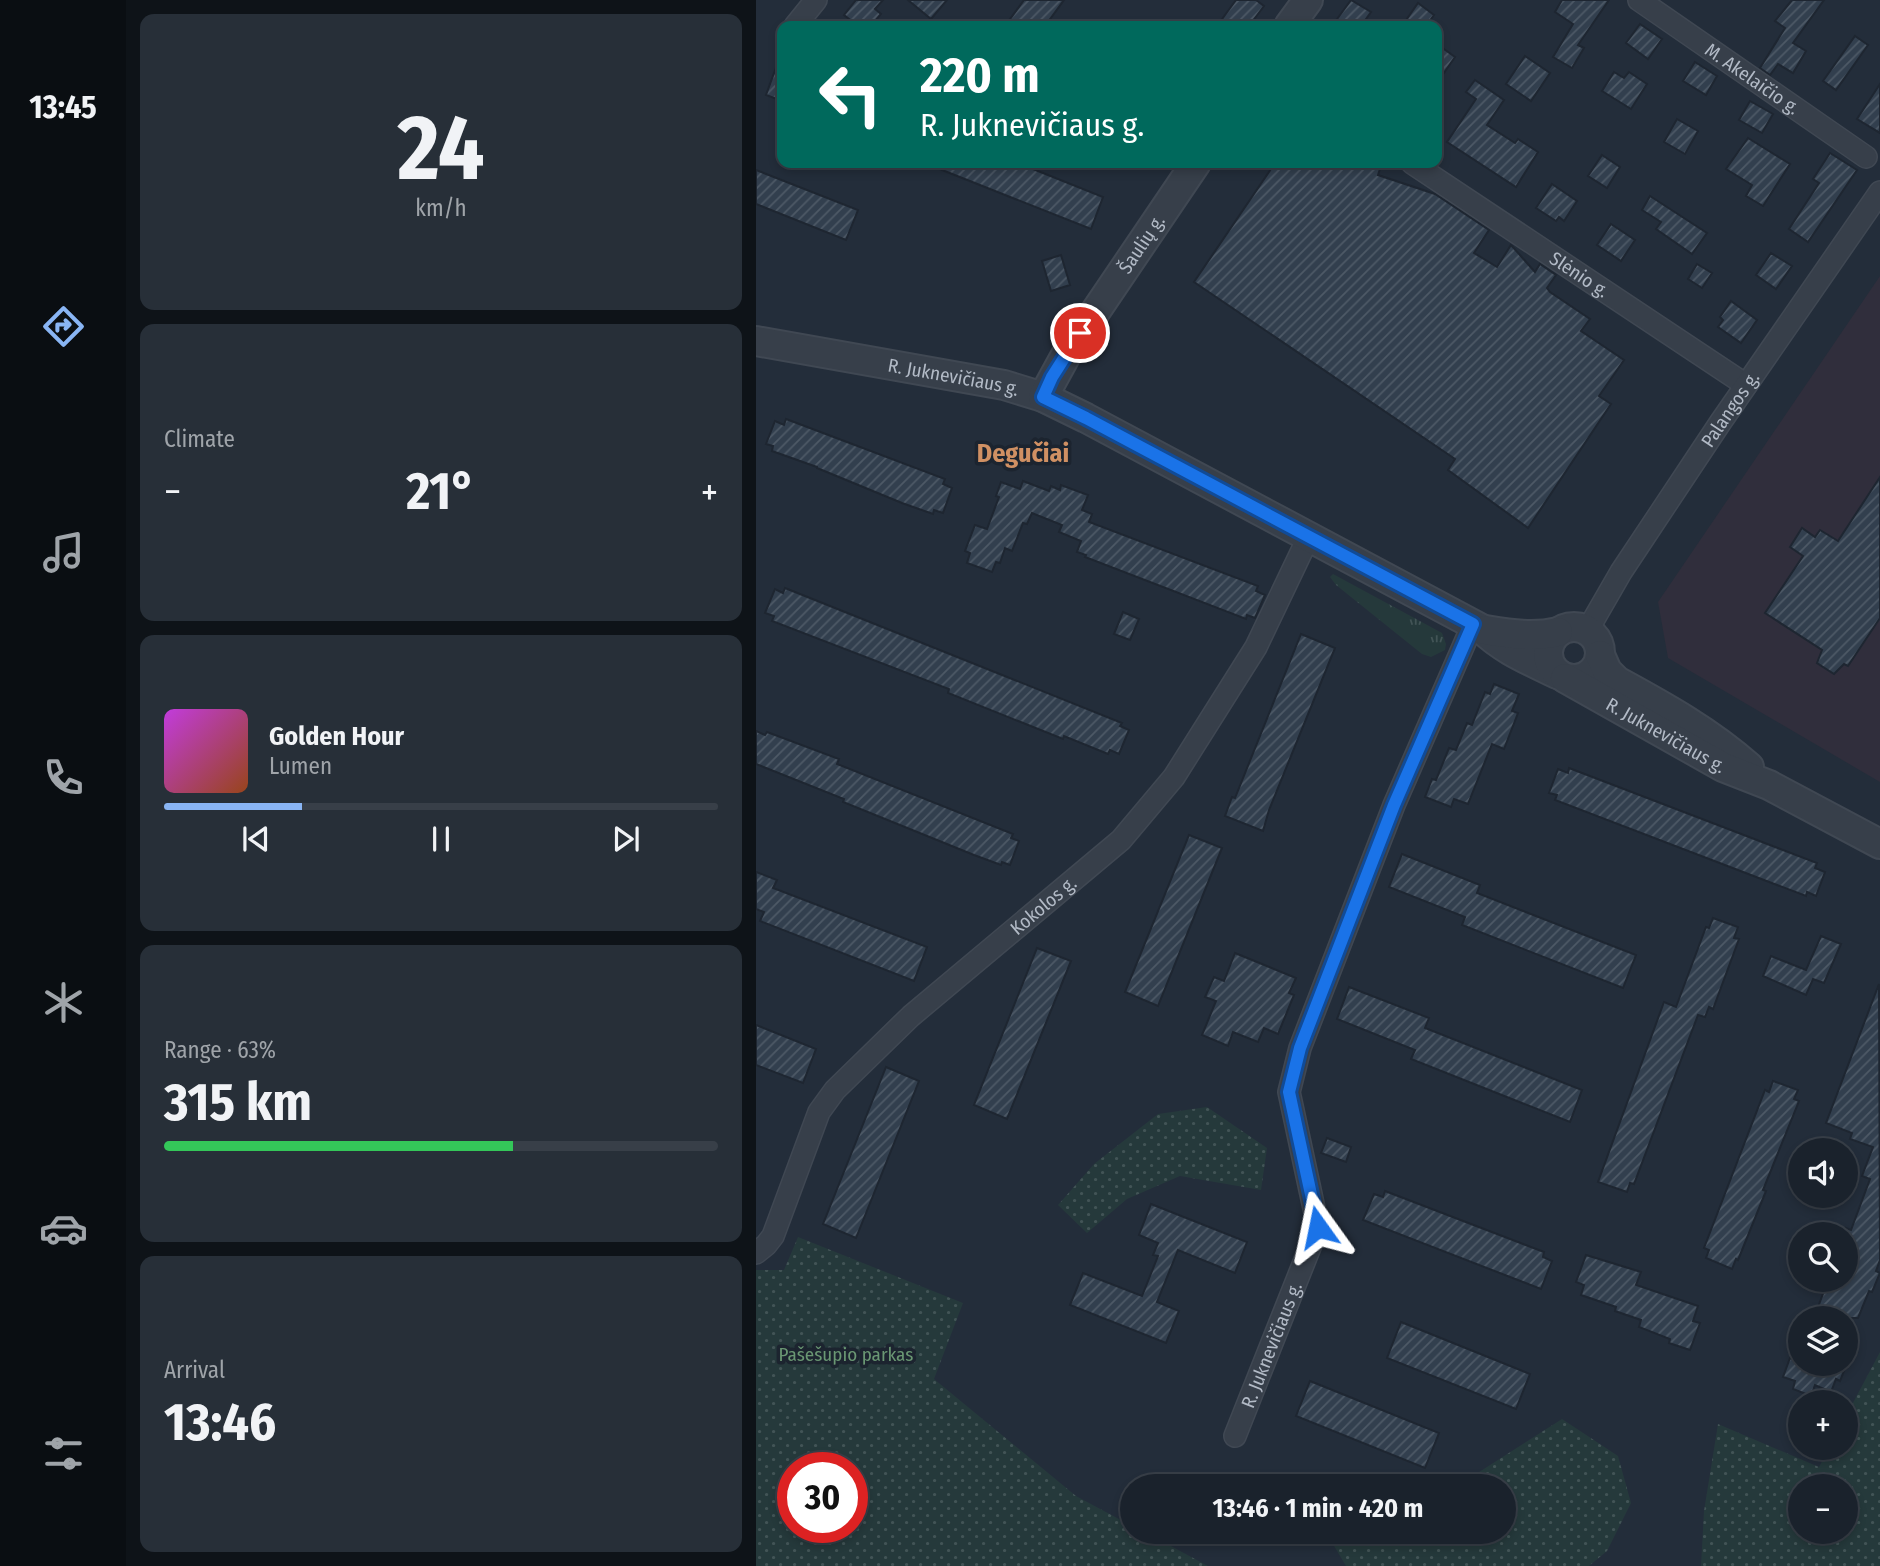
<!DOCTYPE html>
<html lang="en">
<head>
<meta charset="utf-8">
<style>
  body { margin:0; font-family:"Fira Sans Condensed",sans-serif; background:#272f38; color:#f1f3f6; height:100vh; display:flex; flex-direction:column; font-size:26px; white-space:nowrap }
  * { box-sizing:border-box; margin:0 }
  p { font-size:23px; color:#9fa4a9 }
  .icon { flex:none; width:38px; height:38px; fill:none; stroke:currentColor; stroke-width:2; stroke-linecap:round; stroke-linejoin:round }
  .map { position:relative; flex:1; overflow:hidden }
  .panel { display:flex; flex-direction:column; gap:14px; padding:14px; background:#0e1318; width:630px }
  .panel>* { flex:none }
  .top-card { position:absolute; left:21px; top:21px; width:665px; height:147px; border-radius:14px; box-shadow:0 4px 10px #0003,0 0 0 2px #383f48; background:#00695c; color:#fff; overflow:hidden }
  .buttons { position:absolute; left:1032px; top:1138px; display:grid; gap:14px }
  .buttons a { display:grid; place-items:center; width:70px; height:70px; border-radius:50%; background:#1a222c; box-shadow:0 4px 10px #0003,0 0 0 2px #383f48; font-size:35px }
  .speed { position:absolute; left:21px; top:1452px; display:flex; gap:14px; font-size:35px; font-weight:700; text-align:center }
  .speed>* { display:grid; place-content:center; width:91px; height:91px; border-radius:50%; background:#1a222c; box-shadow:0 4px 10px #0003,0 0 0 2px #383f48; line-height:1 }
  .speed .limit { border:10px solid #d22; background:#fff; color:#111 }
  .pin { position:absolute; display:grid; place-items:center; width:60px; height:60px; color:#fff; margin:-30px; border:4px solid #fff; border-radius:50%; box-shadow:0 2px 7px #0007 }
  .me { position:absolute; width:77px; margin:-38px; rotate:348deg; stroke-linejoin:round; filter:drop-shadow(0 0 5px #0008) }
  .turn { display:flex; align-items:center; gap:24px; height:147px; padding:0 28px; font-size:32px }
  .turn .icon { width:91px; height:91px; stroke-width:2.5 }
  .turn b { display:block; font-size:49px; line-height:60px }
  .big { font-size:52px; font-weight:700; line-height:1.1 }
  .panel .widget { flex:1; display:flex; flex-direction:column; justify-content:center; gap:10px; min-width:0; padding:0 24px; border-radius:14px; background:#272f38 }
  .panel .dial { align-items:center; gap:0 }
  .dial b { font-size:91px; line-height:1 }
  .song { display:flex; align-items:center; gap:21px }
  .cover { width:84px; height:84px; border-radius:10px; background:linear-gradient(135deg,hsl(290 70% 55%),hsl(20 70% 35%)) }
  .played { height:7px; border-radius:4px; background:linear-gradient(90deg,#89b5f4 25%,#383f48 25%) }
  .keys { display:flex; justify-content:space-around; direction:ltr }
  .heat { display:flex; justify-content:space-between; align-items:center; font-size:38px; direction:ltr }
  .charge { height:10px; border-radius:5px; background:linear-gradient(90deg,#34c759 63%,#383f48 0) }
  .trip { position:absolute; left:364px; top:1474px; width:396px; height:70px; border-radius:35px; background:#1a222c; box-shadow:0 4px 10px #0003,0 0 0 2px #383f48; font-weight:700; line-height:70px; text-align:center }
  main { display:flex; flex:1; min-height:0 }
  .menu { display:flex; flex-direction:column; width:126px; justify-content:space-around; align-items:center; background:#0a0e12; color:#9fa4a9 }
  .menu .icon { width:49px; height:49px }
  .menu .active { color:#89b5f4 }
  .menu b { font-size:32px; color:#f1f3f6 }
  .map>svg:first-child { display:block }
  .medical { fill:#302e3c }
  .grass { fill:url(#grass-tufts) }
  .park { fill:url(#park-dots); fill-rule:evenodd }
  .building { fill:url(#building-hatch); stroke:#1e2631; stroke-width:2 }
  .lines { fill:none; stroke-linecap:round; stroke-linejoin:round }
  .minor-casing { stroke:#404853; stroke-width:24 }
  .tertiary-casing { stroke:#404853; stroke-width:32 }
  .minor { stroke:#373f4a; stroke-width:21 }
  .tertiary { stroke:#373f4a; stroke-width:28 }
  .route-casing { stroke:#114b97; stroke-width:18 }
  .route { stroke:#1a73e8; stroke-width:12 }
  .labels { text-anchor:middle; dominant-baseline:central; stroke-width:7; stroke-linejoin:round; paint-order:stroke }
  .street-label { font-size:19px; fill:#b2bac6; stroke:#1c242f }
  .park-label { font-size:19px; fill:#6a9773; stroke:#1c242f }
  .district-label { font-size:26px; font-weight:bold; fill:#d09063; stroke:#1c242f }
</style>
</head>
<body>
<main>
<nav class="menu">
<b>13:45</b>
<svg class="icon active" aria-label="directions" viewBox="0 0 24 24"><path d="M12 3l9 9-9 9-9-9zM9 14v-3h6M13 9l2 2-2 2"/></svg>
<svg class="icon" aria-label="music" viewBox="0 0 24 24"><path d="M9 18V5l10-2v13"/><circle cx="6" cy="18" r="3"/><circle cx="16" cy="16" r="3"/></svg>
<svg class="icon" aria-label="phone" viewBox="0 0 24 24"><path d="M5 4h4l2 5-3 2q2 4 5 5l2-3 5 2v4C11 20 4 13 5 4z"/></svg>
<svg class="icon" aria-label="climate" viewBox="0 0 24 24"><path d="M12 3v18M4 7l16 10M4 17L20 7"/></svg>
<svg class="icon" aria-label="car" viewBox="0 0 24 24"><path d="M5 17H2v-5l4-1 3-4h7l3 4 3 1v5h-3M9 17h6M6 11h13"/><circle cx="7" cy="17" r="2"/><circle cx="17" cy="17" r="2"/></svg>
<svg class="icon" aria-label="filters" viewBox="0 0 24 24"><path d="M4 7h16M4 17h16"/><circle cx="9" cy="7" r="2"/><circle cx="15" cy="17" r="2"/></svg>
</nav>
<section class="panel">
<div class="widget dial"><b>24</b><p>km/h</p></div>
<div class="widget"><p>Climate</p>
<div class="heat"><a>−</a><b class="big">21°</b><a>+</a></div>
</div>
<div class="widget">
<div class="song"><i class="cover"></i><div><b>Golden Hour</b><p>Lumen</p></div></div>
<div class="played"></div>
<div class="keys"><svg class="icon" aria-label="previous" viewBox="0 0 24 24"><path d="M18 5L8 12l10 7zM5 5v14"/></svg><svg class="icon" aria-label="pause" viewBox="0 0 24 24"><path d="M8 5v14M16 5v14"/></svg><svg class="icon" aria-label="next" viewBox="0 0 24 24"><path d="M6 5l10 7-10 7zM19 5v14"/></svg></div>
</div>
<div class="widget"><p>Range · 63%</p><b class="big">315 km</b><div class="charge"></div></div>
<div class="widget"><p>Arrival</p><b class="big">13:46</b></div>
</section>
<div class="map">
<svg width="1124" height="1566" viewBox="0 0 1124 1566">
  <defs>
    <pattern id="grass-tufts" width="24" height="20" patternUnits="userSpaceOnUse" patternTransform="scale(1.75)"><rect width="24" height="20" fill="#25393b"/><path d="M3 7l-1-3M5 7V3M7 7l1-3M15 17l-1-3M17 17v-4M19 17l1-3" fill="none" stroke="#425456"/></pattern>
    <pattern id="park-dots" width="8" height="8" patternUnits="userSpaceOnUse" patternTransform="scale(1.75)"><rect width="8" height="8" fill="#25393b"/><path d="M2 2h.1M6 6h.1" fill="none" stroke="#425456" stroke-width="1.8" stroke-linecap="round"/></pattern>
    <pattern id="building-hatch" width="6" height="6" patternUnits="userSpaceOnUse" patternTransform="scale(1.75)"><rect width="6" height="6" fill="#323f4e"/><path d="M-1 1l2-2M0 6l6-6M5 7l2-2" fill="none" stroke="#4d5966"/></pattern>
  </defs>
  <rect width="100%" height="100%" fill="#232d3a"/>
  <!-- medical -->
  <polygon class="medical" points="1124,276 1124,782 912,658 902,602"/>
  <!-- grass -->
  <polygon class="grass" points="577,574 686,633 690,644 689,650 675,657 666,654 580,585 574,577"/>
  <!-- park -->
  <g class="park">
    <polygon points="451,1107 511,1148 505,1190 424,1176 371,1199 331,1233 302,1205 338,1164 402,1114"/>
    <path d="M42 1237 207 1303 178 1379 320 1496 376 1526V1531H387L452 1566H0V1270H28ZM37 1468H96V1528H37Z"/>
    <path d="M1124 1352V1566H945L948 1511 962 1424 1063 1467 1074 1447H1090V1416ZM1045 1486H1090V1531H1045Z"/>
    <polygon points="806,1419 862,1456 875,1503 851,1551 833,1566 590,1566 574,1539 582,1531 747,1531 747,1486 688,1486 720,1474"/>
  </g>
  <!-- building -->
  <g class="building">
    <polygon points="100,0 127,0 119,9 125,14 115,26 102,26 88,15"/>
    <polygon points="152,0 191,0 175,19"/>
    <polygon points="268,0 308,0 289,26 249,26"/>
    <polygon points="480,0 500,0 508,6 493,26 461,26"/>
    <polygon points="595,0 615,12 605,26 576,26"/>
    <polygon points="806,0 853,0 822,45 828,48 816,68 797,57 817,24 799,12"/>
    <polygon points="1036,0 1068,0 1037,43 1050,51 1037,73 1022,64 1014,75 1004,68 1029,28 1019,21"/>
    <polygon points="662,3 678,15 670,26 646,26"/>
    <polygon points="884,24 906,39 892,59 870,43"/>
    <polygon points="1099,36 1112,45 1080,90 1067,81"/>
    <polygon points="681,44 699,57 681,83"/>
    <polygon points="25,54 26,55 26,101 10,95"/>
    <polygon points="769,56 794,73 775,101 750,84"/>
    <polygon points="939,62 961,76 950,95 927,81"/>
    <polygon points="858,72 868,78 873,72 891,84 875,109 846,91"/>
    <polygon points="719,80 748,100 731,125 759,143 762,139 782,152 760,187 691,142 720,99 710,92"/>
    <polygon points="1124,84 1124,133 1101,119"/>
    <polygon points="994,101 1017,114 1006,133 983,120"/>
    <polygon points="921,119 942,131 929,154 908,142"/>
    <polygon points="992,138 1034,164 1007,206 990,196 996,185 970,169"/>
    <polygon points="1074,153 1101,170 1052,242 1033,229 1063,183 1057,179"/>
    <polygon points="846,155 864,167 851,188 832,176"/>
    <polygon points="262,163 347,197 335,229 171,164"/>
    <polygon points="519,163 626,163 622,175 679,194 733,230 718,253 741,267 755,245 779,272 784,264 800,275 791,288 794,292 834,319 825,331 868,360 843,396 855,404 772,528 692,470 699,459 438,282"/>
    <polygon points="0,170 102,210 90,240 0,204"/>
    <polygon points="796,184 821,201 808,221 803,217 800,221 780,208"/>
    <polygon points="894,196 951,233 936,254 900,229 905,222 886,210"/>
    <polygon points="855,224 879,240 865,261 841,245"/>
    <polygon points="1015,253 1036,266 1020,289 1000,275"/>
    <polygon points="305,255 314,285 295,291 286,261"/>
    <polygon points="941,264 956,273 946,288 932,279"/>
    <polygon points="975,301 1001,320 985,343 962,327 967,320 964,317"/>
    <polygon points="30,419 189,479 187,484 196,488 187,513 178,510 177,514 146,503 61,468 61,467 16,451 17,446 10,444 19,421 28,425"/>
    <polygon points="1124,477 1124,618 1092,666 1088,664 1078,674 1061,663 1066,650 1009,613 1047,556 1034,547 1046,528 1059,537 1064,530 1082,541"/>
    <polygon points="267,481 293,491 295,486 304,490 305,485 332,495 326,510 336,514 333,522 502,586 500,591 509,595 499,618 491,615 490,619 329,557 330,555 321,552 325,541 303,532 306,525 276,513 271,524 267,523 256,551 249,548 244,563 240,562 236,572 211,563 214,553 209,551 219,525 231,529 243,497 240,496 245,482 264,489"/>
    <polygon points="29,588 366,723 364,726 373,730 363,754 354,750 352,754 308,736 307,739 192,693 193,689 16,621 18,616 9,613 19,589 27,593"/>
    <polygon points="367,612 383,619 374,640 358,634"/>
    <polygon points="545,634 579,648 513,810 507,831 469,816 476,797 479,798"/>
    <polygon points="738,684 763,694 756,711 762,713 748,749 736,744 712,804 698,799 695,807 669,797 676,779 680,780 693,748 700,750 711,723 716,725 729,692 734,694"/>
    <polygon points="0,731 9,735 11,732 83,759 81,764 257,834 255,838 263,841 254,865 246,862 245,865 218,855 87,802 88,799 0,764"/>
    <polygon points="813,768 1061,863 1059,868 1069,872 1060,896 1051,892 1050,896 799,800 801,795 793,793 802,769 812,773"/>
    <polygon points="433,835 466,848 402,1006 369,992"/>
    <polygon points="646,854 724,885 721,893 880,955 867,988 706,925 709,917 633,887"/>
    <polygon points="0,872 21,880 17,888 171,947 158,981 4,921 8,912 0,909"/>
    <polygon points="957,918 982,927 978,938 983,939 957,1009 953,1007 949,1017 942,1015 878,1184 874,1183 871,1192 842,1182 908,1002 920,1007 950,927 953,928"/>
    <polygon points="1065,936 1085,944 1068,983 1057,979 1050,995 1007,976 1015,956 1050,970"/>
    <polygon points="281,948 315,961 251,1119 218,1105"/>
    <polygon points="479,953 540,978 533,993 538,995 522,1034 508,1028 502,1042 477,1032 472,1046 446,1035 460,1001 449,997 458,977 468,981"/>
    <polygon points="1123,984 1124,1260 1120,1271 1124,1273 1116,1292 1113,1291 1102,1318 1058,1318 1068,1291 1071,1292 1076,1279 1090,1279 1090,1228 1095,1230 1114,1179 1106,1176 1117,1147 1094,1139 1096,1133 1070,1123"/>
    <polygon points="593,987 673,1018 669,1028 826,1090 814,1122 655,1059 659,1050 581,1019"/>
    <polygon points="0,1025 60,1049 47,1083 0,1065"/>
    <polygon points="130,1067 163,1081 100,1238 67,1224"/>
    <polygon points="1017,1081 1042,1090 1038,1099 1043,1101 1007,1190 1010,1191 982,1260 980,1259 976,1269 950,1258 953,1250 948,1248 1009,1090 1013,1092"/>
    <polygon points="571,1138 595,1147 590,1162 565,1153"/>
    <polygon points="629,1191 788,1252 787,1257 796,1261 785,1289 607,1220 618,1194 627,1197"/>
    <polygon points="395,1204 491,1242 479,1273 422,1250 401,1302 423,1311 410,1343 314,1305 327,1273 386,1296 402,1256 397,1255 402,1243 383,1235"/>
    <polygon points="830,1255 885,1272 880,1285 942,1306 937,1321 944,1323 934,1350 913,1343 914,1339 883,1327 885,1320 859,1311 860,1307 825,1295 828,1285 820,1282"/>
    <polygon points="645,1322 774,1374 760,1409 631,1358"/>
    <polygon points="1034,1358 1045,1363 1091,1363 1084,1381 1080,1379 1075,1392 1059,1385 1055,1396 1037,1389 1039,1381 1027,1377"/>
    <polygon points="554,1381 683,1433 669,1468 540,1416"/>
  </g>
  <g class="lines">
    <!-- minor casing -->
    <g class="minor-casing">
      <g id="minor">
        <path id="s1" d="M883 0 1110 157"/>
        <polyline points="39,26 60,0"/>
        <path id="s2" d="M656 163 990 385"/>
        <path id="s3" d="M831 631 865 572 964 423 1124 192"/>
        <path id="s4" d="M0 1253 10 1245 17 1236 63 1112 79 1090 155 1016 365 840 418 777 500 647 553 536"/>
        <path id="s5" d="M479 1436 562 1227 533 1092 544 1048 638 805 717 624"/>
      </g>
    </g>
    <!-- tertiary casing -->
    <g class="tertiary-casing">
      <g id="tertiary">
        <polyline points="533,26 552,0"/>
        <path id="s6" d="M0 341 248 385 287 397 330 418 726 629C747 650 775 661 801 674"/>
        <path id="s7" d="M287 397 310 355 440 163"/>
        <circle cx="818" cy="653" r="26"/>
        <path d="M729 630C754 634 777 638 802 632"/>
        <path d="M844 655 851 671 861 681C907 706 954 732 993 767"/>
        <path id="s8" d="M809 678 967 767 1013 785 1124 844"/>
      </g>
    </g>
    <!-- minor -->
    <use href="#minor" class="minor"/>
    <!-- tertiary -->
    <use href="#tertiary" class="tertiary"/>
  </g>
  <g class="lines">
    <!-- route casing -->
    <g class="route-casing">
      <polyline id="route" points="324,333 296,377 287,397 330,418 717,624 638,805 544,1048 533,1092 562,1227"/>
    </g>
    <!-- route -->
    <use href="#route" class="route"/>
  </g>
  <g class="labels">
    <!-- street labels -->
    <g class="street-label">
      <text stroke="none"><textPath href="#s1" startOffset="138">M. Akelaičio g.</textPath></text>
      <text stroke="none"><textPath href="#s7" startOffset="182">Šaulių g.</textPath></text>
      <text stroke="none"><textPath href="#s2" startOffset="201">Slėnio g.</textPath></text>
      <text stroke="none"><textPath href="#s6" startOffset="201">R. Juknevičiaus g.</textPath></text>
      <text stroke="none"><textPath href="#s3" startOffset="264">Palangos g.</textPath></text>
      <text stroke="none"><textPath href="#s8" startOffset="116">R. Juknevičiaus g.</textPath></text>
      <text stroke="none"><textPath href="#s4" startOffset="462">Kokolos g.</textPath></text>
      <text stroke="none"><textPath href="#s5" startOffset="98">R. Juknevičiaus g.</textPath></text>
    </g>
    <!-- park labels -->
    <g class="park-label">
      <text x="90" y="1354">Pašešupio parkas</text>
    </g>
    <!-- district labels -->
    <g class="district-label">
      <text x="267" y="453">Degučiai</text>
    </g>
  </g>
</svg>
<div class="buttons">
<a><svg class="icon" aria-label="sound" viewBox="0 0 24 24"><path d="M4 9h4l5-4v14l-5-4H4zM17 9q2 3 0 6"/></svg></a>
<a><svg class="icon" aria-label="search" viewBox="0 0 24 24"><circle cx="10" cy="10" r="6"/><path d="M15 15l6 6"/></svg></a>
<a><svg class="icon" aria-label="layers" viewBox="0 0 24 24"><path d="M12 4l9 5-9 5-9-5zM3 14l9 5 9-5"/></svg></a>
<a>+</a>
<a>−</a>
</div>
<div class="speed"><div class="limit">30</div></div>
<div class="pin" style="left:324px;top:333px;background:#d93025"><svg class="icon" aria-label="arrive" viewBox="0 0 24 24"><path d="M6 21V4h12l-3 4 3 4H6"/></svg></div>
<svg class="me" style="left:562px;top:1227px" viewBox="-20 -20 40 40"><path d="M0-17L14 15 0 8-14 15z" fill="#1a73e8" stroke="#fff" stroke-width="4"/></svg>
<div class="trip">13:46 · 1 min · 420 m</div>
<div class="top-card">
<div class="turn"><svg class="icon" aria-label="left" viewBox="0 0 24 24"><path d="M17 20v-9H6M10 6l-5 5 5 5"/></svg><div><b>220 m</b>R. Juknevičiaus g.</div></div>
</div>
</div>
</main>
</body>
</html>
